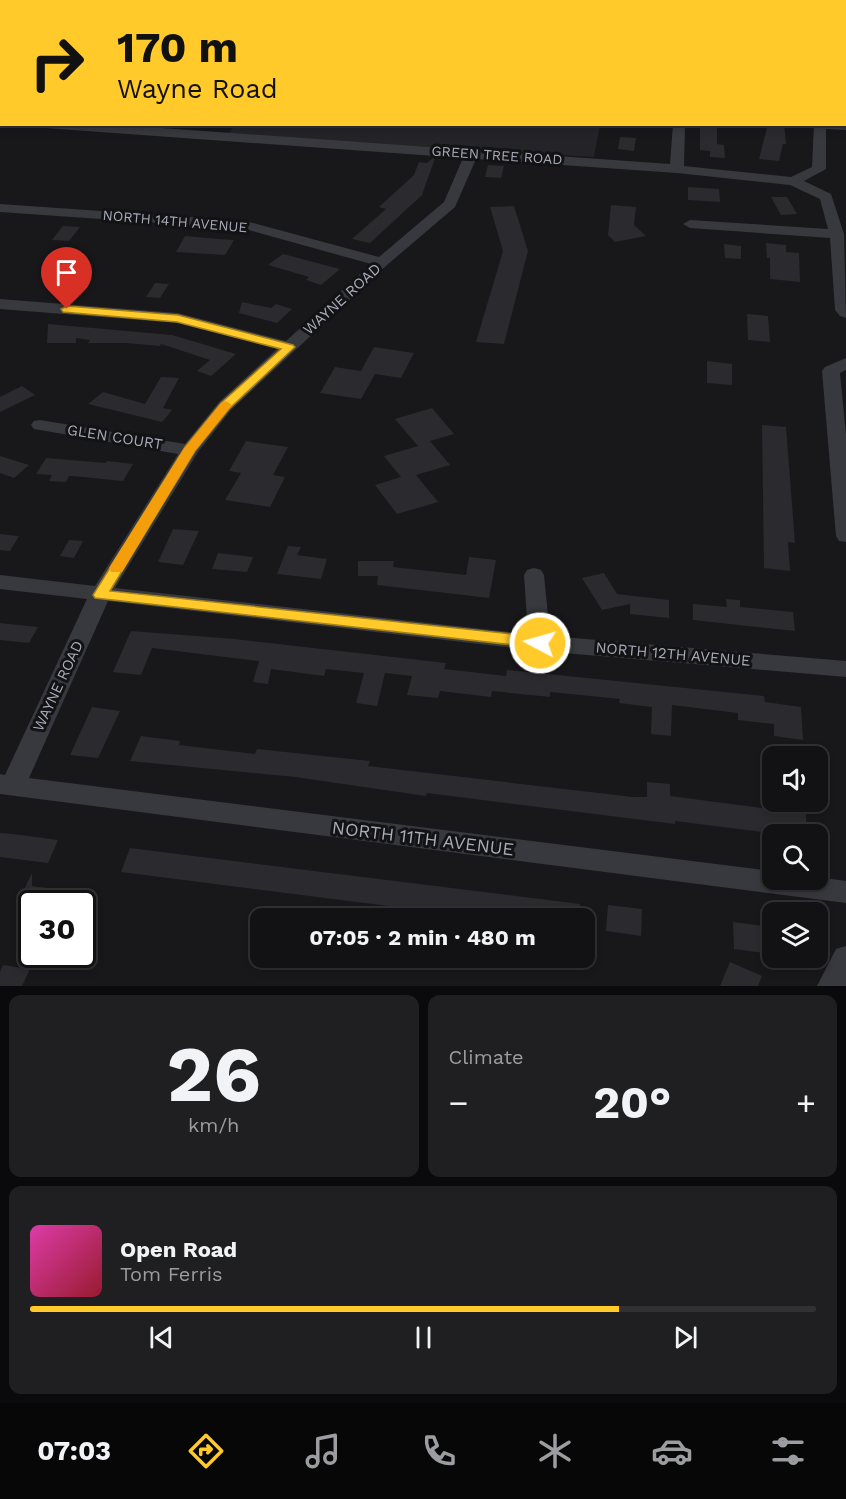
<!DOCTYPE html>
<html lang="en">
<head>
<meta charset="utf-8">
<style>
  body { margin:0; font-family:"Work Sans",sans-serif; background:#1f1f22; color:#f1f3f6; height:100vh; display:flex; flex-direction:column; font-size:22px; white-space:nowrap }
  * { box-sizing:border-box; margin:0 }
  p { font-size:20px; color:#9c9da0 }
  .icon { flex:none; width:33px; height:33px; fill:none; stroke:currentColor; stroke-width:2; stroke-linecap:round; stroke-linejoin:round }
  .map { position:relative; height:986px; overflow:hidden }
  .sheet { display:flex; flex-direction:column; gap:9px; padding:9px; background:#0a090b; flex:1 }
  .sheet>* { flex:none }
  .banner { position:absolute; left:0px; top:0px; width:846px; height:126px; box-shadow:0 3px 9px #0003,0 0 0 2px #313134; background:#ffca2a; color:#111; overflow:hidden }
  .controls { position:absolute; left:762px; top:746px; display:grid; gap:12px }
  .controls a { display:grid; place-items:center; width:66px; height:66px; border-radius:12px; background:#121114; box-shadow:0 3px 9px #0003,0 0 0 2px #313134; font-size:30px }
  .speed { position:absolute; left:18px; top:890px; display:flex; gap:12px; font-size:30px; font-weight:700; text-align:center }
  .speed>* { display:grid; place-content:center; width:78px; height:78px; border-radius:50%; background:#121114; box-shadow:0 3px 9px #0003,0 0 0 2px #313134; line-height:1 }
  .speed .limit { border:3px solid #111; border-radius:9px; background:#fff; color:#111 }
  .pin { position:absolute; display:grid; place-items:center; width:51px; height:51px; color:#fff; margin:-62px -26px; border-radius:50% 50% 50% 0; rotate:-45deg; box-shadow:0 0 6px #0007 }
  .pin .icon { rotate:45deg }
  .me { position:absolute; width:66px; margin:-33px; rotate:276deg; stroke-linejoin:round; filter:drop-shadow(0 0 4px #0008) }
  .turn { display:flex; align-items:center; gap:21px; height:126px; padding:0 18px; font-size:27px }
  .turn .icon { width:78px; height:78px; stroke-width:2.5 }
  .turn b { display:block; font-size:42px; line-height:51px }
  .big { font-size:45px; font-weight:700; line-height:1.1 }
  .sheet .widget { flex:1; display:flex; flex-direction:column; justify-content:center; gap:9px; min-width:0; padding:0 21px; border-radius:12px; background:#1f1f22 }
  .sheet .dial { align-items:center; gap:0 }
  .dial b { font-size:78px; line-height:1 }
  .song { display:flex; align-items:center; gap:18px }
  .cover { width:72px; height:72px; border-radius:9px; background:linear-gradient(135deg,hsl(320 70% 55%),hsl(350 70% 35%)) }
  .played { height:6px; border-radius:3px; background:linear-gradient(90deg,#ffca2a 75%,#313134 75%) }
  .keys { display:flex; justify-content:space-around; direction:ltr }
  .heat { display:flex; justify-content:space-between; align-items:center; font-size:33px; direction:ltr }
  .sheet .tiles { flex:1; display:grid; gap:9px; grid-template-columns:1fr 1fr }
  .widget:last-child { grid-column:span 2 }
  .trip { position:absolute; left:250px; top:908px; width:345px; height:60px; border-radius:12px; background:#121114; box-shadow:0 3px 9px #0003,0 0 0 2px #313134; font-weight:700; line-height:60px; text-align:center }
  .tabs { display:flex; height:96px; justify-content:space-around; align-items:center; background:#070708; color:#9c9da0 }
  .tabs .icon { width:42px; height:42px }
  .tabs .on { color:#ffca2a }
  .tabs b { font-size:27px; color:#f1f3f6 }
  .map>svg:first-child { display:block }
  .built { fill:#242327 }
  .green { fill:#1d251f }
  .building { fill:#2b2a2e }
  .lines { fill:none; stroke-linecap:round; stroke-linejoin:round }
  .minor { fill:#38393f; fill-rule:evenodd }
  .route { fill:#ffca2a; stroke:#a6831b; stroke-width:1.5 }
  .slow { fill:#f59e0b }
  .labels { text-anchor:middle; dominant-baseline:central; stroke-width:6; stroke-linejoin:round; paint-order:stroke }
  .far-street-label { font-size:14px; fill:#a9adbb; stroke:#131215 }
  .street-label { font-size:15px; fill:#a9adbb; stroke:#131215 }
  .near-street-label { font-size:18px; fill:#a9adbb; stroke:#131215 }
</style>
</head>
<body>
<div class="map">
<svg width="846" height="986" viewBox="0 0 846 986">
  <rect width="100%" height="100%" fill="#18171a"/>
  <!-- built -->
  <g class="built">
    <polygon points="321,0 623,0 320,2"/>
    <polygon points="235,124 600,125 594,157 228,135"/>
  </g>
  <!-- green -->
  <polygon class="green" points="61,0 321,0 60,1"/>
  <!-- building -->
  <g class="building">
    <polygon points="700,124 714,124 717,127 717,144 724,145 725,158 710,157 710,151 700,150"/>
    <polygon points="768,124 784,124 786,144 783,144 779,161 759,159"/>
    <polygon points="620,137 636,138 634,151 618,149"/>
    <polygon points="433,158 435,158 422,195 370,243 352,239 386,209 379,207 414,175 419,162 427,163"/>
    <polygon points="488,165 504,166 501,178 485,177"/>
    <polygon points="688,187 719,189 720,202 688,200"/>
    <polygon points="771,197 787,197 797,214 781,215"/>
    <polygon points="611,205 636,207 634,225 646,236 615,242 608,235"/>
    <polygon points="514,206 528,251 504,344 476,342 503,251 490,207"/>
    <polygon points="63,226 80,227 69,241 52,240"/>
    <polygon points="185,236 218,239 234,240 225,255 176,252"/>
    <polygon points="766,243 786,245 786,252 799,253 800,282 770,279 770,258 767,258"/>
    <polygon points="724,244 741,246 741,259 725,258"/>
    <polygon points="283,254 317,263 340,269 321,285 306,280 309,277 268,265"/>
    <polygon points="64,275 87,276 76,291 53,289"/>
    <polygon points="155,283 169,284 160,298 146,297"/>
    <polygon points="242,302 271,308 276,304 292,309 277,323 239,313"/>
    <polygon points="747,314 768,316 770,342 748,340"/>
    <polygon points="48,324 172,335 236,354 211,376 197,371 210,360 161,344 160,346 126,343 88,343 90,340 76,338 76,343 47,343"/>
    <polygon points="374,347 414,353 401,378 375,374 361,399 320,393 335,367 361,371"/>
    <polygon points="707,361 732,364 732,385 707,383"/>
    <polygon points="161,377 179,378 163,408 172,410 162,422 88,404 103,392 145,404"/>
    <polygon points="22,386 35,395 0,412 0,397"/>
    <polygon points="432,408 454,434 430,441 450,465 416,475 438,502 397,514 375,485 401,477 384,456 418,446 395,419"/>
    <polygon points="762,425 786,427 795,543 788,542 790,571 764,568"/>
    <polygon points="246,441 288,447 273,475 285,477 270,507 225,500 241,473 229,471"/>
    <polygon points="0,456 29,465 14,478 0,473"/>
    <polygon points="46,458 106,463 107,461 133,464 123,481 73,476 69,476 66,482 49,481 52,475 36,474"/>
    <polygon points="173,529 199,531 183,565 158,562"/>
    <polygon points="0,534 19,536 10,551 0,550"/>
    <polygon points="69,540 83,541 74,558 60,556"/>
    <polygon points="288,546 301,547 297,555 327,559 321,579 277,574"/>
    <polygon points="218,553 253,557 247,572 212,569"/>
    <polygon points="469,557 496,560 489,598 377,585 378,576 358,576 358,561 394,561 393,567 466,575"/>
    <polygon points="604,573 617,594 669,600 669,618 630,614 630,604 602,610 582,578"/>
    <polygon points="726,599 740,600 740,607 793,612 795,631 693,620 693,604 727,607"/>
    <polygon points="0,623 38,627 29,643 0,640"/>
    <polygon points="131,631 235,639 446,663 444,669 506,676 507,670 764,696 765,702 801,707 803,740 774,736 774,724 738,720 738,713 672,705 671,736 651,734 652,707 619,703 620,699 550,692 550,697 492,691 491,697 440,691 438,698 407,695 412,676 385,673 377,706 356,703 364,673 326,669 324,676 271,669 268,684 253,682 259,661 152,648 141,675 113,672"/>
    <polygon points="92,707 120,711 98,758 70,755"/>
    <polygon points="141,736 180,741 179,745 255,754 257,749 370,761 368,766 633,797 647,797 647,782 670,784 670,796 762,808 762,801 805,801 807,834 778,834 675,821 675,824 427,793 426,796 295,777 130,761"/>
    <polygon points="0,833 13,834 58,840 48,863 0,857"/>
    <polygon points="130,848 580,904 579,918 480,918 429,911 428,918 410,918 412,909 121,872"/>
    <polygon points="32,873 32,886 47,888 40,903 32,903 32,908 16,906"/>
    <polygon points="608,905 642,909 641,936 606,931"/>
    <polygon points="733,922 772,927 772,954 734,949"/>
    <polygon points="730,962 762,976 758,986 720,986"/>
    <polygon points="3,965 30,969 22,986 0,986 0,972"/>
  </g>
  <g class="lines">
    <!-- minor -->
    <g class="minor">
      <rect x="681" y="0" width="10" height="2"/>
      <polygon points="797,0 807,0 808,2 797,2"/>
      <polygon points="0,118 2,124 7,125 0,126"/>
      <polygon points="844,122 846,130 826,129 826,169 804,181 831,194 844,234 846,318 840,316 835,310 830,238 690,228 683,224 690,220 828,229 820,199 790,185 677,173 476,159 455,207 387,265 231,410 198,452 115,588 528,634 524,575 527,570 534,568 541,570 544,575 550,636 846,661 846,677 540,651 108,601 29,778 772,871 772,879 818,879 818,877 846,881 846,903 0,794 0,774 5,775 87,599 0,589 0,575 95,586 178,454 40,430 34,429 31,425 34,421 40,420 185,444 219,402 277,349 178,323 0,309 0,299 178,313 286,341 371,264 245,229 0,212 0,204 246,221 379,257 444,202 463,158 45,128 39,124 106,124 670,164 673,124 685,124 684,166 791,177 812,167 814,124 844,124"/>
      <polygon points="846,358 846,370 840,373 846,435 846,542 839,541 836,536 822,371 825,367"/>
      <polygon points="846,946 846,986 817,986 836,949"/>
    </g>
  </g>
  <!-- route -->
  <polygon class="route" points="67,306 178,315 293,345 295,347 229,409 195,451 110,591 540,637 546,639 548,643 546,647 540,648 95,598 93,595 185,447 221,403 281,349 177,322 63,312 61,309"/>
  <!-- slow -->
  <polygon class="slow" points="226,401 232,405 195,451 122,572 111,572 109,568 183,450 221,403"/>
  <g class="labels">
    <!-- far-street labels -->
    <g class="far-street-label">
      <text transform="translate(497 155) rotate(4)">GREEN TREE ROAD</text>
      <text transform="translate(175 221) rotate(5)">NORTH 14TH AVENUE</text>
    </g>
    <!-- street labels -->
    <g class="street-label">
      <text transform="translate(342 299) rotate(-42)">WAYNE ROAD</text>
      <text transform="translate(115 437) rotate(9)">GLEN COURT</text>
      <text transform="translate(673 654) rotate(5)">NORTH 12TH AVENUE</text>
      <text transform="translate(58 686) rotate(-65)">WAYNE ROAD</text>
    </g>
    <!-- near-street labels -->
    <g class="near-street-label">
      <text transform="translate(423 838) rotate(7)">NORTH 11TH AVENUE</text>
    </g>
  </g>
</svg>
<div class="controls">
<a><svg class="icon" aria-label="sound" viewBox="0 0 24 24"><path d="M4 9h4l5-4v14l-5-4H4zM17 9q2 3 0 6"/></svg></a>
<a><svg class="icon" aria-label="search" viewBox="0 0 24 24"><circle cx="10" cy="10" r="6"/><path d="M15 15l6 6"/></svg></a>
<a><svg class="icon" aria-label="layers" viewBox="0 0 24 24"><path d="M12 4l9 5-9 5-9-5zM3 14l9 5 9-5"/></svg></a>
</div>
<div class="speed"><div class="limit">30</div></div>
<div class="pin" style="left:67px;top:309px;background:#d93025"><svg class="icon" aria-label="arrive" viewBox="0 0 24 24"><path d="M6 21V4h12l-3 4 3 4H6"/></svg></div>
<svg class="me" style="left:540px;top:643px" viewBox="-20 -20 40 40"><circle r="17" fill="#ffca2a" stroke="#fff" stroke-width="3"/><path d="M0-11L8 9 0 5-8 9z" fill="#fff"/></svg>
<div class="trip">07:05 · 2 min · 480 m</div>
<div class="banner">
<div class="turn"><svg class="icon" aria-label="right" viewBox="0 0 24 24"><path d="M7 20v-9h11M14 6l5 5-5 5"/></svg><div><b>170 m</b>Wayne Road</div></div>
</div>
</div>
<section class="sheet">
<div class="tiles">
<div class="widget dial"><b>26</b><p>km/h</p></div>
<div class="widget"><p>Climate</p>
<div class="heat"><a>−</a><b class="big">20°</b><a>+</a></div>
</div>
<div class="widget">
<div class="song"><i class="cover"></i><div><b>Open Road</b><p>Tom Ferris</p></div></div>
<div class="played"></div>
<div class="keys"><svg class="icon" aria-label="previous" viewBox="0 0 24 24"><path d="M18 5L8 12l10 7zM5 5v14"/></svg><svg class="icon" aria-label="pause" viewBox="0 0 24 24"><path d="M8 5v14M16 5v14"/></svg><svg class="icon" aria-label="next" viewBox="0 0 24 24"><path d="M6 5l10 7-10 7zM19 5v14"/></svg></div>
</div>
</div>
</section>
<nav class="tabs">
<b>07:03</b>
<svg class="icon on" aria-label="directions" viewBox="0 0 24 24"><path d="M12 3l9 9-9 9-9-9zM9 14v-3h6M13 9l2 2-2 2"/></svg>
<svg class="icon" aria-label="music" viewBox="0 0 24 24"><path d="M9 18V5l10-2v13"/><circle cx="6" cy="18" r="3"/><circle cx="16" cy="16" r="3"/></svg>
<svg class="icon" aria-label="phone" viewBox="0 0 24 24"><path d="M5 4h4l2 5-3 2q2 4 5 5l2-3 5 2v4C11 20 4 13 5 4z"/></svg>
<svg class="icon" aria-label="climate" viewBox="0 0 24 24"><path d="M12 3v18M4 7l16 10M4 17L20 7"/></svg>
<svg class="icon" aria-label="car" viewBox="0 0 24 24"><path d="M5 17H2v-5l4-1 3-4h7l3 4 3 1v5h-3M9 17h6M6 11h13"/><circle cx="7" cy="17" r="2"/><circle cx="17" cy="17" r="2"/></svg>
<svg class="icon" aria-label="filters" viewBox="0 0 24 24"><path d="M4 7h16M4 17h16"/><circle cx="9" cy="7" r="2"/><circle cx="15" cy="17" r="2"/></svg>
</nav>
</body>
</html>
